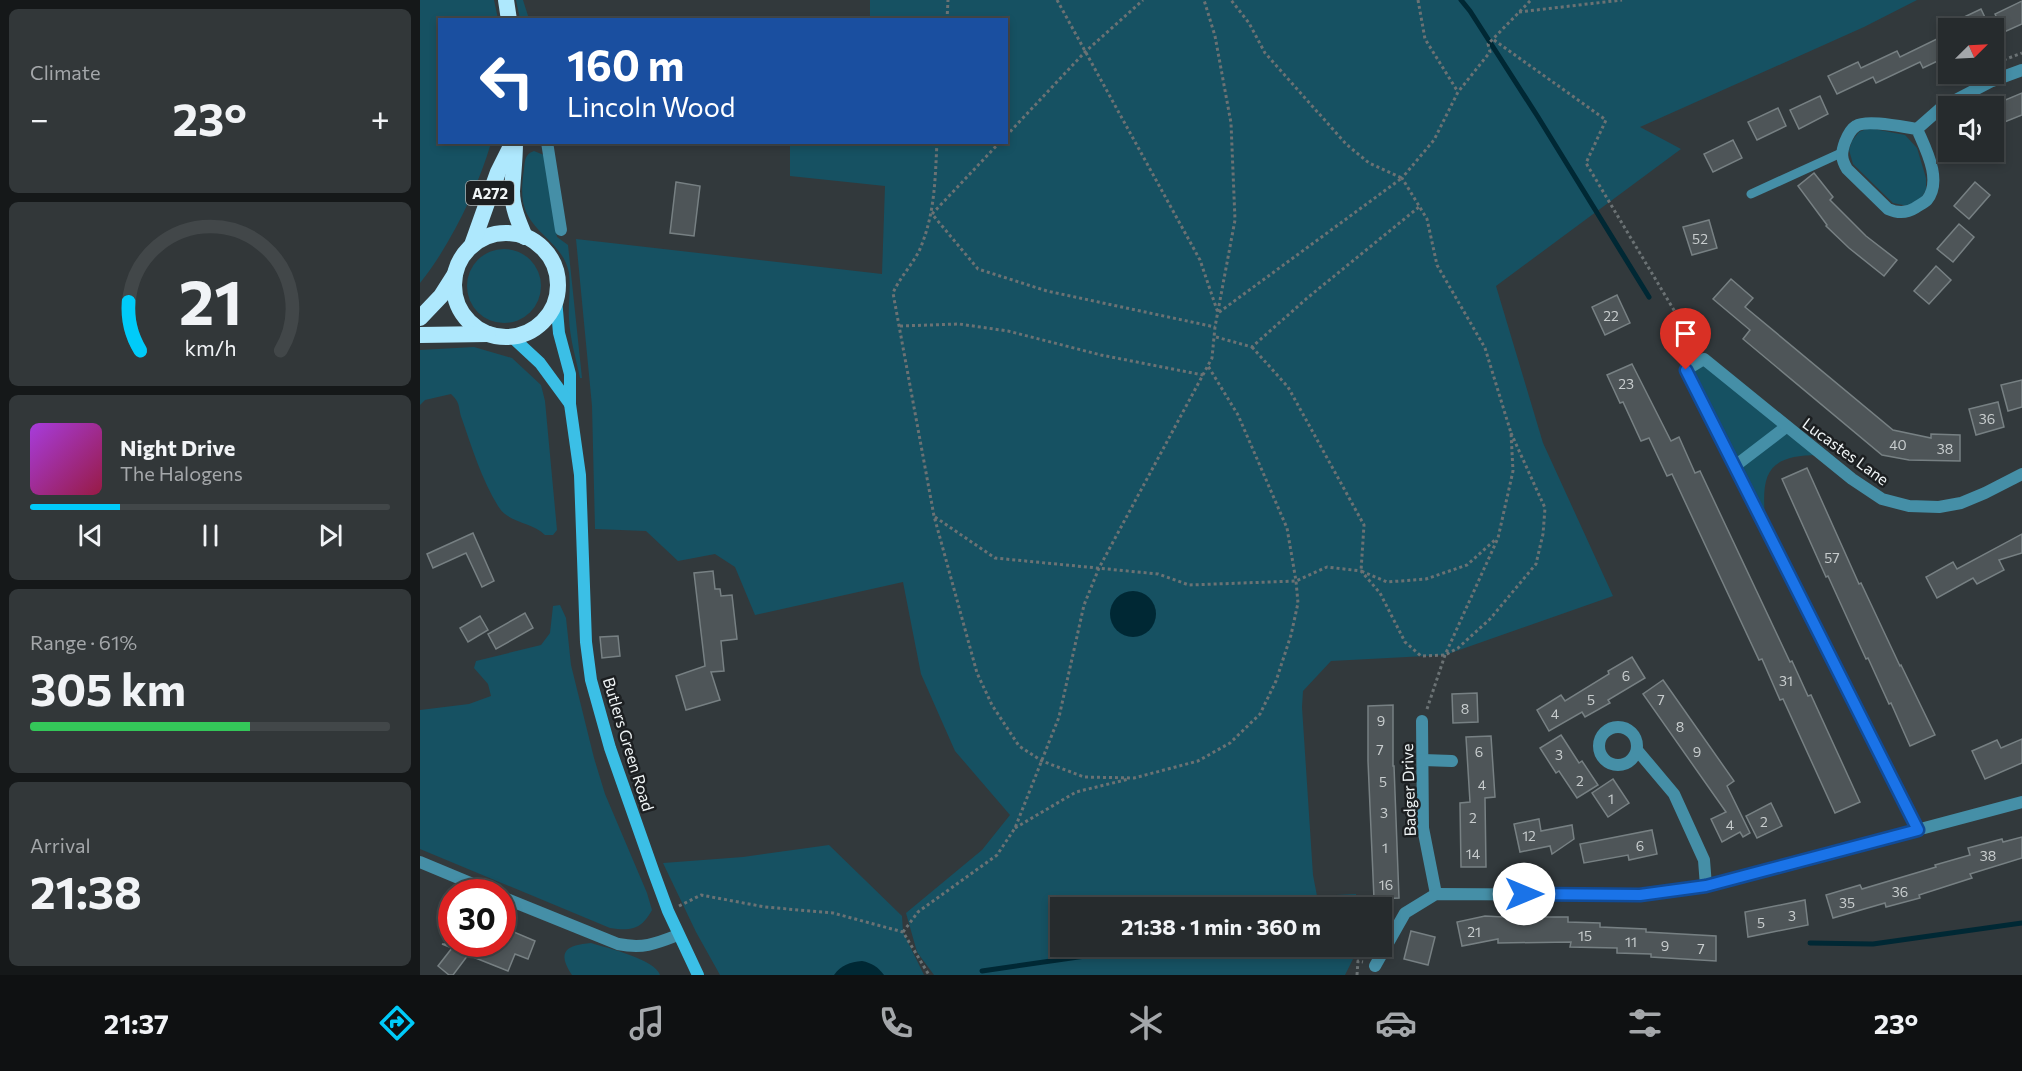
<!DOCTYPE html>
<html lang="en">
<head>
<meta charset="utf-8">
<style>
  body { margin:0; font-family:Commissioner,sans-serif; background:#323739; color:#f1f3f6; height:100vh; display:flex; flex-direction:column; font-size:22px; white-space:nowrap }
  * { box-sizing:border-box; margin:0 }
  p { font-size:20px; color:#a4a7aa }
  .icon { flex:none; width:33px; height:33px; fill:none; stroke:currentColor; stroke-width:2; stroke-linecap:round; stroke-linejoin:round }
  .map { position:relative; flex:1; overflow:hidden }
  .panel { display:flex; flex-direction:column; gap:9px; padding:9px; background:#151819; width:420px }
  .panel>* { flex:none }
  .hud { position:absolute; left:18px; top:18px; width:570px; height:126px; border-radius:0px; box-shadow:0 3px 9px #0003,0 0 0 2px #424749; background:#1a4fa0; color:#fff; overflow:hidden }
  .needle { width:39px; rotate:66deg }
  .fabs { position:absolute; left:1518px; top:18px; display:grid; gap:12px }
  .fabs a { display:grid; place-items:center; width:66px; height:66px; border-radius:0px; background:#262b2d; box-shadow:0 3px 9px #0003,0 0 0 2px #424749; font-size:30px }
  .speed { position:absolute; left:18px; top:879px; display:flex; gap:12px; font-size:30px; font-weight:700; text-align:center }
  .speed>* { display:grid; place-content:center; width:78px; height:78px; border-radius:50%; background:#262b2d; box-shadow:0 3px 9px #0003,0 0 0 2px #424749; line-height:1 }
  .speed .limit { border:9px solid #d22; background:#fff; color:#111 }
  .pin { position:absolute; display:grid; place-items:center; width:51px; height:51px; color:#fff; margin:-62px -26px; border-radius:50% 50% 50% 0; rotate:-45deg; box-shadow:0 0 6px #0007 }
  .pin .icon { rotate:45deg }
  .me { position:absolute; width:66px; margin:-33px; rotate:90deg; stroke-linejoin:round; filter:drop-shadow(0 0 4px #0008) }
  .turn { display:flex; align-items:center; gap:21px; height:126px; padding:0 30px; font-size:27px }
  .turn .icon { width:78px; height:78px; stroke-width:2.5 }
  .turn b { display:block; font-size:42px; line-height:51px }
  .big { font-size:45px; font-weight:700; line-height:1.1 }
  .panel .card { flex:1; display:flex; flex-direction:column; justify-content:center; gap:9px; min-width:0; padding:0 21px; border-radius:9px; background:#323739 }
  .panel .dial { align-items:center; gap:0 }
  .dial svg { height:156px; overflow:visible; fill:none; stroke:#424749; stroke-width:7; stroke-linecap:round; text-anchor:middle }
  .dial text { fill:#f1f3f6; stroke:none }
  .song { display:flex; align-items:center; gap:18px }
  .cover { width:72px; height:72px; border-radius:9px; background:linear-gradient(135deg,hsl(280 70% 55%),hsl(340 70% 35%)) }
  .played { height:6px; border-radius:3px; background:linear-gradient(90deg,#00cbf9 25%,#424749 25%) }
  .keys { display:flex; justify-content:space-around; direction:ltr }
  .heat { display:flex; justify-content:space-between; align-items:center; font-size:33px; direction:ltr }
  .charge { height:9px; border-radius:4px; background:linear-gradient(90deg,#34c759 61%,#424749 0) }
  .trip { position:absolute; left:630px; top:897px; width:342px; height:60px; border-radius:0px; background:#262b2d; box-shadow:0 3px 9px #0003,0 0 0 2px #424749; font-weight:700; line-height:60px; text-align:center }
  .menu { display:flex; height:96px; justify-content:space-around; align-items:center; background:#0f1112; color:#a4a7aa }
  .menu .icon { width:42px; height:42px }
  .menu .selected { color:#00cbf9 }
  .menu b { font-size:27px; color:#f1f3f6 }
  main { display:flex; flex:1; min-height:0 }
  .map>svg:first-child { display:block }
  .green { fill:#165162 }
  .water { fill:#002834 }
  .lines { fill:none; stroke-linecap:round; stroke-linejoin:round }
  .stream { stroke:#002834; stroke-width:5 }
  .building { fill:#4e5558; stroke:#778083; stroke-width:1.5 }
  .path { stroke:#6b7274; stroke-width:3; stroke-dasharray:3 3; stroke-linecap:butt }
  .service { stroke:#458fa7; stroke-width:9 }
  .minor { stroke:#458fa7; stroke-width:12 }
  .secondary { stroke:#3bbfe6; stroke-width:12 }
  .trunk { stroke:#aee8fd; stroke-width:16 }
  .route-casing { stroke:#114b97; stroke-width:15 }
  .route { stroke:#1a73e8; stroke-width:10 }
  .labels { text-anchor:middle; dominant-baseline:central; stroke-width:5; stroke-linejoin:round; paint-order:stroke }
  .number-label { font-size:14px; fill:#c8cdce }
  .shield { fill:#1c1f21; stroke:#b0b5b6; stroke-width:1.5 }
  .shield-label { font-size:15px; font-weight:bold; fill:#f0f5f6 }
  .street-label { font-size:16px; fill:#f0f5f6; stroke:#1c1f21 }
</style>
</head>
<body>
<main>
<section class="panel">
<div class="card"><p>Climate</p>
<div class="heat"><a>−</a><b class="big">23°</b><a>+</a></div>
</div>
<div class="card dial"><svg viewBox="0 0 100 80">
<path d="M14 69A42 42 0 1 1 86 69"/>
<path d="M14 69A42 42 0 0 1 8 44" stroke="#00cbf9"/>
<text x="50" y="56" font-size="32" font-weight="700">21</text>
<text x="50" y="72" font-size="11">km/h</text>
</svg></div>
<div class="card">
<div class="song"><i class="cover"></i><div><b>Night Drive</b><p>The Halogens</p></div></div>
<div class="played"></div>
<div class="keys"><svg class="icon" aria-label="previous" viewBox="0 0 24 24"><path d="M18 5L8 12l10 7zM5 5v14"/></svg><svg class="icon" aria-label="pause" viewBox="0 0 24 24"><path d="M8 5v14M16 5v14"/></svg><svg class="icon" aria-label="next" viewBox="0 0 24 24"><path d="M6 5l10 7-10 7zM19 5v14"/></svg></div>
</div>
<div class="card"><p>Range · 61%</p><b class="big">305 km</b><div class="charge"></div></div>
<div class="card"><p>Arrival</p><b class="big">21:38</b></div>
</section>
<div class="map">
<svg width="1602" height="975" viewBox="0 0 1602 975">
  <rect width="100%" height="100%" fill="#32393c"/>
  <!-- green -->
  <g class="green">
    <path d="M0 0H74L78 19 20 20V142L71 143C58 188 30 246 0 283Z"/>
    <polygon points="96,0 103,0 109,19 100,19"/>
    <polygon points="450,0 1497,0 1444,27 1220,127 1261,149 1076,286 1123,443 1193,596 1025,655 911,661 883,691 882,707 893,875 897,896 936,894 937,907 640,908 640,946 939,947 925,975 514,975 497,952 486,913 562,850 590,815 535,751 501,674 483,582 335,615 315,567 295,554 258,561 226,531 175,529 172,406 156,239 462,274 465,186 370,176 370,143 586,142 586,20 450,19"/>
    <polygon points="1449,128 1485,135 1497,148 1506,178 1506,190 1500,200 1488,206 1473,203 1433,164 1429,150 1432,141 1439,132"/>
    <path d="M114 151 124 155 137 237 148 245 162 378H160C156 359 150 339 149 319 148 305 151 288 149 273 144 246 119 237 107 214 100 200 102 184 104 169 105 160 105 154 114 151Z"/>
    <circle cx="84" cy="286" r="37"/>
    <path d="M54 347 92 358 121 385 125 401 137 530 133 535H125C111 521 89 524 78 506 62 480 52 448 42 419 38 408 41 403 31 394L5 400 0 405V350Z"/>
    <path d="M1284 359 1402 455C1342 454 1341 477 1346 529L1266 370Z"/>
    <path d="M140 605 146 618 151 665 174 758 185 794 227 893 232 910C221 930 211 931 190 928L0 849V710L49 704 71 696 68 684 54 668 56 661 121 645 130 633 133 606Z"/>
    <polygon points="409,845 482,916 483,932 504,975 300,975 276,932 243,863 323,857"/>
    <path d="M171 943C187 948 235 959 240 975H152C136 951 147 945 171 943Z"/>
  </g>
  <!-- water -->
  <g class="water">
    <circle cx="713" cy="614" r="23"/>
    <path d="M442 961C452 963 458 967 464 975H414C421 965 430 962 442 961Z"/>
  </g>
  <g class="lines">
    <!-- stream -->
    <g class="stream">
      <polyline points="1041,0 1050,11 1118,117 1229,297"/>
      <polyline points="1390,943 1453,944 1602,923"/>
      <polyline points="562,971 700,951 827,946"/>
    </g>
  </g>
  <!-- building -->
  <g class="building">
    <polygon points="1602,1 1602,24 1584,32 1575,14"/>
    <polygon points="1561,9 1570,28 1521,28"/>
    <polygon points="1523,36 1528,47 1528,56 1503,68 1500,62 1456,83 1453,77 1417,94 1408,76 1438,62 1441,68 1477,51 1480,57"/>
    <polygon points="1602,93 1602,115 1577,125 1574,116 1574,106 1571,106"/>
    <polygon points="1400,96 1408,114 1379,129 1370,110"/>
    <polygon points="1358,108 1366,126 1337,140 1328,122"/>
    <polygon points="1313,140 1322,158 1293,172 1284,154"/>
    <polygon points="1394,173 1413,197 1410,200 1446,236 1477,260 1464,276 1429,248 1406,226 1407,225 1378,186"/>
    <polygon points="256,182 280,186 274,236 250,233"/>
    <polygon points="1555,182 1570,195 1549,219 1534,206"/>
    <polygon points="1289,220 1297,248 1272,255 1263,227"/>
    <polygon points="1539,224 1554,237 1533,262 1517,249"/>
    <polygon points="1516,266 1531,280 1509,304 1494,291"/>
    <polygon points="1311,279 1333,298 1325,307 1473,430 1511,438 1511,434 1540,435 1540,461 1489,460 1462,455 1323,339 1330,330 1293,299"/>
    <polygon points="1197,295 1210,323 1185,335 1172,307"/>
    <polygon points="1212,364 1251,441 1259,437 1275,473 1280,471 1370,662 1372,661 1388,696 1391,695 1440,802 1415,813 1363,699 1360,700 1342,659 1339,660 1252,474 1247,476 1229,438 1221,441 1203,402 1200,403 1187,375"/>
    <polygon points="1602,380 1602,407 1588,411 1581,385"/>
    <polygon points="1578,402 1584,427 1556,435 1549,409"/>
    <polygon points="1387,468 1439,584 1441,583 1480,666 1481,665 1515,735 1490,746 1471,703 1469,704 1448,658 1446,659 1429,622 1408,576 1406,577 1362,479"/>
    <polygon points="53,533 74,581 62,587 46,553 13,568 7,554"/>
    <polygon points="1602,534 1602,553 1579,560 1584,570 1557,584 1553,578 1517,598 1506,577 1533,562 1537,569"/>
    <polygon points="293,571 295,589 300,589 301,596 312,595 317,639 301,641 304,671 291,672 300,700 266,710 256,676 285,666 274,573"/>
    <polygon points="105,613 113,628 76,649 68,634"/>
    <polygon points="60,616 68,630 48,642 40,628"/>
    <polygon points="198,636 200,656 182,658 180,637"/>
    <polygon points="1212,657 1225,678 1188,700 1190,703 1165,717 1162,712 1129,731 1117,710 1141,695 1145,701 1189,674 1188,671"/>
    <polygon points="1243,680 1314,781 1307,786 1330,833 1323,837 1320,832 1302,842 1291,819 1306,812 1223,694"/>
    <polygon points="1057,693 1058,722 1033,723 1032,694"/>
    <polygon points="973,705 973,766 974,766 979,898 954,899 948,761 948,706"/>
    <polygon points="1141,735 1159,763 1162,761 1178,785 1157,798 1139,771 1136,773 1120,748"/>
    <polygon points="1071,736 1075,797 1065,798 1066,867 1041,867 1040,803 1050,802 1046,737"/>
    <polygon points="1602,739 1602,763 1565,779 1552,751 1577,740 1581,748"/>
    <polygon points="1193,779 1209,803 1188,817 1172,793"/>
    <polygon points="1351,803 1362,826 1337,838 1326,816"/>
    <polygon points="1119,819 1121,831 1152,825 1154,839 1132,854 1130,846 1100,852 1094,824"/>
    <polygon points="1232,830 1237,854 1209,860 1208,855 1164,863 1160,844"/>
    <polygon points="1602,837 1602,858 1550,874 1552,878 1499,895 1500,898 1466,907 1465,903 1413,918 1406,895 1440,885 1442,889 1516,867 1515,865 1550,855 1548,848 1582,839 1583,842"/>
    <polygon points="1385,900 1388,925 1328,937 1325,912"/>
    <polygon points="1065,916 1119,919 1119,917 1148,917 1148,922 1180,923 1180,927 1226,929 1226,932 1296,936 1296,961 1231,957 1231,954 1197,953 1197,948 1150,947 1151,942 1078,943 1078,939 1042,946 1037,922"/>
    <polygon points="82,927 115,941 108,959 95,954 88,971 48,955 33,975 29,975 18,966 32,948 22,944 82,944"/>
    <polygon points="991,931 1015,937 1008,965 984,959"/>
  </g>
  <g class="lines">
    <!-- path -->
    <g class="path">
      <polyline points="637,0 780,260 798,313 982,178 949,163 926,144 845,53 829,23 811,0"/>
      <polyline points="998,0 1005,39 1038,92"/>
      <polyline points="1099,12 1202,0"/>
      <polyline points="527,20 528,0"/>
      <polyline points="1074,40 1186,120 1166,163 1276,347"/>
      <polyline points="1578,62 1602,53"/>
      <polyline points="586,136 665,52 723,0"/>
      <path d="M517 142C515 181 515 213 500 249 493 264 480 277 473 293L514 516 557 673 572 705 599 746 622 761 664 777 714 778 778 761 810 743 840 714 856 681 871 635 878 603 876 581 867 528 818 415 788 366"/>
      <polyline points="580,142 512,214 558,269 627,291 795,327"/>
      <polyline points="480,326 539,324 588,331 681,355 783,375"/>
      <polyline points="796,337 832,347 886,299 999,207"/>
      <polyline points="832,347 868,387 944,525 941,571 967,582 1006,579 1047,565 1076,539"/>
      <polyline points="515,517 575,558 738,574 769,585 876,581 907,567 941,571 960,593 985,642 1001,656 1025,655 1038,648 1070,619 1116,564 1123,534 1125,508 1091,433"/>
      <polyline points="1007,709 1025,655 1078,538 1093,471 1091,433 1065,348 1017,265 1007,219 982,178 1014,140 1038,92 1070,52 1068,44 1111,0"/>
      <polyline points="595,828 656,792 709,779"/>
      <polyline points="259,906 281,895 345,907 413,913 483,932 509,975"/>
      <polyline points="483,932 498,912 577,855 595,828 639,717 664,605 679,568 792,358 795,327 815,220 811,123 795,36 784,0"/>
      <polyline points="937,975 938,961 943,962"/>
    </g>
    <!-- service -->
    <polyline class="service" points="1331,194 1421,153"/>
    <!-- minor -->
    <g class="minor">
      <path d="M1497 129C1505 148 1523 180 1507 200 1504 203 1499 205 1495 208 1487 213 1477 213 1468 209L1427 169C1421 159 1421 153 1425 142 1427 137 1431 129 1436 126 1447 119 1483 127 1497 129L1522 107 1572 81 1602 70"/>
      <polyline points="127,142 141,230"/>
      <polyline points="1315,466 1366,427"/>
      <polyline points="1002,721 1003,828 1016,894"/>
      <circle cx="1198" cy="746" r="19"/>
      <polyline points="1217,750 1254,794 1284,860 1286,886"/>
      <polyline points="1003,760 1032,761"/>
      <polyline points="1498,830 1266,370 1284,359 1432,479 1462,499 1489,506 1519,507 1541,503 1565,493 1602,474"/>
      <polyline points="0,862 72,892"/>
      <path d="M82 897 198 944C223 949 235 944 258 935"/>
      <polyline points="955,966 985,913 1016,894 1220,895 1286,886 1602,802"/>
    </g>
    <!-- secondary -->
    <g class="secondary">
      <polyline points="136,299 139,333 150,374 150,404 160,475 166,642 171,680 190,748 234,873 248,911 278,975"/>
      <polyline points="92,337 120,363 150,404"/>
    </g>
    <!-- trunk -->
    <g class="trunk">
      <polyline points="86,0 89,20"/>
      <path d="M95 143C95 159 93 175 92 191 92 207 99 223 105 237"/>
      <circle cx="86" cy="285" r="52"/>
      <polyline points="52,245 78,172 93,142"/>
      <polyline points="0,318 21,296 35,274"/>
      <polyline points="0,335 68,334"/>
    </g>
  </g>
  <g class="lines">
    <!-- route casing -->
    <g class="route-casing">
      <polyline id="route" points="1104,894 1220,895 1286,886 1498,830 1266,370"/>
    </g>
    <!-- route -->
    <use href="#route" class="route"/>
  </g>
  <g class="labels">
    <!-- number labels -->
    <g class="number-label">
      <text x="1280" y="238">52</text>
      <text x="1191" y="315">22</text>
      <text x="1206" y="383">23</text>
      <text x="1567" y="418">36</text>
      <text x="1478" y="444">40</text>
      <text x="1525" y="448">38</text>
      <text x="1412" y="557">57</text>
      <text x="1206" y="675">6</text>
      <text x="1366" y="680">31</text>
      <text x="1171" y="699">5</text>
      <text x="1241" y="699">7</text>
      <text x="1045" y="708">8</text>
      <text x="1135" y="713">4</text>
      <text x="961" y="720">9</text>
      <text x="1260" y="726">8</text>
      <text x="960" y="749">7</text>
      <text x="1059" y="751">6</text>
      <text x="1277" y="751">9</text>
      <text x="1139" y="754">3</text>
      <text x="1160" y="780">2</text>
      <text x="963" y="781">5</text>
      <text x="1062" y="784">4</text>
      <text x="1191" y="798">1</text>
      <text x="964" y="812">3</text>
      <text x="1053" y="817">2</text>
      <text x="1344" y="821">2</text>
      <text x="1310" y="824">4</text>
      <text x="1109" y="835">12</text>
      <text x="1220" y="845">6</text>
      <text x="965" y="847">1</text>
      <text x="1053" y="853">14</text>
      <text x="1568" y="855">38</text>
      <text x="966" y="884">16</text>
      <text x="1480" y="891">36</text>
      <text x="1427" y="902">35</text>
      <text x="1372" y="915">3</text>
      <text x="1341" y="922">5</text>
      <text x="1054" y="931">21</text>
      <text x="1165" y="935">15</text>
      <text x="1211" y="941">11</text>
      <text x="1245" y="945">9</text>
      <text x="1281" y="948">7</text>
    </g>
    <!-- shield labels -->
    <rect class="shield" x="46" y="181" width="48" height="24" rx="4.5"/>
    <g class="shield-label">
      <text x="70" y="193">A272</text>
    </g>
    <!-- street labels -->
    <g class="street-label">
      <text transform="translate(1426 451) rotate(36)">Lucastes Lane</text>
      <text transform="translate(209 744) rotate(73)">Butlers Green Road</text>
      <text transform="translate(988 790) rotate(-92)">Badger Drive</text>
    </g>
  </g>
</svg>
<div class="fabs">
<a><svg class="needle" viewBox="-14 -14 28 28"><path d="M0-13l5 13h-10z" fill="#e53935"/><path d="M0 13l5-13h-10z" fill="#a4a7aa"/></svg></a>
<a><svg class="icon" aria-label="sound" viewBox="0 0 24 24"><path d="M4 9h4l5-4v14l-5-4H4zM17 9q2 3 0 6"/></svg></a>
</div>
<div class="speed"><div class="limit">30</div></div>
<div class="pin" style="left:1266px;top:370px;background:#d93025"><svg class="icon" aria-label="arrive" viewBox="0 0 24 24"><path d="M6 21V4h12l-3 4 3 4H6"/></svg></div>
<svg class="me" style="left:1104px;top:894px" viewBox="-20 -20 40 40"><circle r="19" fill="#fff"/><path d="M0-13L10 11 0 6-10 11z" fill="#1a73e8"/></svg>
<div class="trip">21:38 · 1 min · 360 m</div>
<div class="hud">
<div class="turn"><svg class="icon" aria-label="left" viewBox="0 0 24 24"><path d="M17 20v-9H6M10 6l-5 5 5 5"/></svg><div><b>160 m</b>Lincoln Wood</div></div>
</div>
</div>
</main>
<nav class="menu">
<b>21:37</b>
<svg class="icon selected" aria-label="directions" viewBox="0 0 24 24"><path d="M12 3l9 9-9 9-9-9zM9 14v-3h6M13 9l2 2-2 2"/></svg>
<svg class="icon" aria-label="music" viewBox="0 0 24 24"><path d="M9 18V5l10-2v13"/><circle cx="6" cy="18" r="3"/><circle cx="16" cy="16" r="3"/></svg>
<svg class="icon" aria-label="phone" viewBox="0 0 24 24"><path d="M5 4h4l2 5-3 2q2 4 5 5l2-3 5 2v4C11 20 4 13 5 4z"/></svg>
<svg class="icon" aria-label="climate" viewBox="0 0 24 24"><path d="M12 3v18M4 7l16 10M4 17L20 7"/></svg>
<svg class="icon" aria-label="car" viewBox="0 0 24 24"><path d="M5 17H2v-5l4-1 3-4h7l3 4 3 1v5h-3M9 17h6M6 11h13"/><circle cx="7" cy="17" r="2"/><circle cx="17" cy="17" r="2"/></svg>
<svg class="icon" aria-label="filters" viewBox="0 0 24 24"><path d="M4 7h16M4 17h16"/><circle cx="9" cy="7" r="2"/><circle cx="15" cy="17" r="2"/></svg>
<b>23°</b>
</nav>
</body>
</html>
